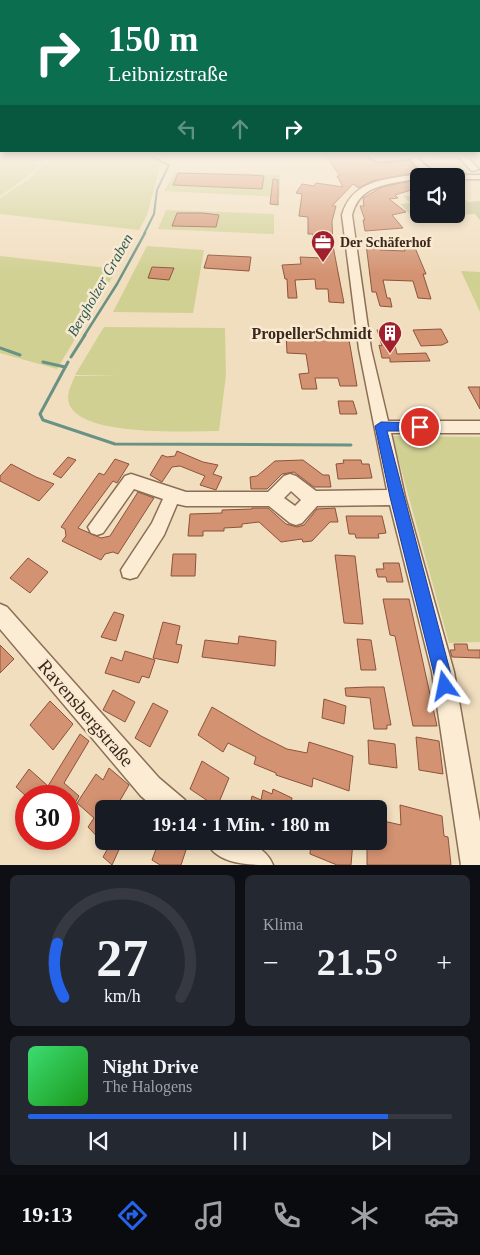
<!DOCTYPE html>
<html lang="de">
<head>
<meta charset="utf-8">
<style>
  body { margin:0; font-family:Georgia,serif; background:#242831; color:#f1f3f6; height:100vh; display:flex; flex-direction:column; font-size:19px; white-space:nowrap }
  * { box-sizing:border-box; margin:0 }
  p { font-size:16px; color:#9ea1a6 }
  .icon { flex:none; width:28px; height:28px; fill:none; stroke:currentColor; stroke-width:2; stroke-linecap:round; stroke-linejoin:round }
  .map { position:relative; height:865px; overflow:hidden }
  .details { display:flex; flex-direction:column; gap:10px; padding:10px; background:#0d0f14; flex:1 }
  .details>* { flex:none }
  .top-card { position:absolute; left:0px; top:0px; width:480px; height:152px; box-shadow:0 2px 8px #0003; background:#0b6e4f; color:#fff; overflow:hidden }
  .fabs { position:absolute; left:410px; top:168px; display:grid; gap:10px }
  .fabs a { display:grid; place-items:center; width:55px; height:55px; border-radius:8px; background:#171b24; box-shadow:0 2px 8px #0003; font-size:25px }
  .speed { position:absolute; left:15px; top:785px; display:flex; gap:10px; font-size:25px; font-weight:700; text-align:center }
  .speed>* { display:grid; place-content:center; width:65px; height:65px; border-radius:50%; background:#171b24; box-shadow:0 2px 8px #0003; line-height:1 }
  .speed .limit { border:8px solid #d22; background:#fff; color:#111 }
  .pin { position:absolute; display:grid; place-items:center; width:42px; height:42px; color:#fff; margin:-21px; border:2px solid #fff; border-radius:50%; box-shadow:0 1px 5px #0007 }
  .me { position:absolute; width:55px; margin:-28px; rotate:348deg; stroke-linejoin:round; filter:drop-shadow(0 0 4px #0008) }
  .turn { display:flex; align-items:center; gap:18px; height:105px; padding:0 25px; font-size:22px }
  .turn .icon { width:65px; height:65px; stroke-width:2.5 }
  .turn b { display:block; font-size:35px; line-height:42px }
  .lanes { display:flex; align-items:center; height:48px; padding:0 25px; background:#0003; justify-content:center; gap:25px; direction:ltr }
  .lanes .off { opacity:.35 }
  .big { font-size:38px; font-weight:700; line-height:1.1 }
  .details .card { flex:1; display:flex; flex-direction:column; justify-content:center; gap:8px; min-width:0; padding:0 18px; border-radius:8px; background:#242831 }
  .details .dial { align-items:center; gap:0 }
  .dial svg { height:130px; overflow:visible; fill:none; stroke:#363941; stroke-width:7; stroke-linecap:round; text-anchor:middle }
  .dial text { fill:#f1f3f6; stroke:none }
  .song { display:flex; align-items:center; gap:15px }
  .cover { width:60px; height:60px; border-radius:8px; background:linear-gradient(135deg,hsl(140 70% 55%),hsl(120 70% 35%)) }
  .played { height:5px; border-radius:2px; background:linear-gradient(90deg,#2563eb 85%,#363941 85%) }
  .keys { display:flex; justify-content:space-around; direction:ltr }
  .heat { display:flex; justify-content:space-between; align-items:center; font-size:28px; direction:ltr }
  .details .tiles { flex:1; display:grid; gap:10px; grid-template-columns:1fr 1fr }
  .card:last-child { grid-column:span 2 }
  .trip { position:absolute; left:95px; top:800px; width:292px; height:50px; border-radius:8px; background:#171b24; box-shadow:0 2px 8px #0003; font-weight:700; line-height:50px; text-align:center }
  .dock { display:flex; height:80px; justify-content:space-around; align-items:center; background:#090b0e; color:#9ea1a6 }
  .dock .icon { width:35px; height:35px }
  .dock .selected { color:#2563eb }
  .dock b { font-size:22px; color:#f1f3f6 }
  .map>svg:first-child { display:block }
  .green { fill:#cfd092 }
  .cemetery { fill:#c3c493 }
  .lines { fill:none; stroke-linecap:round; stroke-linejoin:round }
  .stream-far2 { stroke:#699284; stroke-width:2 }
  .stream-far1 { stroke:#699284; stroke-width:2.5 }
  .stream { stroke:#699284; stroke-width:3 }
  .building { fill:#d39272; stroke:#8d533a }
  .minor-casing { stroke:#8c6e56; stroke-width:3 }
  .minor { fill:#fcecd3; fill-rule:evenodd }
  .route { fill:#2563eb; stroke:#184099 }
  .labels { text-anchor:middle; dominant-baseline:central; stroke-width:5; stroke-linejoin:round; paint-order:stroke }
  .far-poi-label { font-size:14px; font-weight:bold; fill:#3a281c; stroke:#f8e9d0; text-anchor:start }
  .far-water-label { font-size:15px; font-style:italic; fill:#2a5b54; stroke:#f8e9d0 }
  .poi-label { font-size:16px; font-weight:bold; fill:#3a281c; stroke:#f8e9d0; text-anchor:end }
  .near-street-label { font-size:19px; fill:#3a281c; stroke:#f8e9d0 }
</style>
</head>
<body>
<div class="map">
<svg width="480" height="865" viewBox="0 0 480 865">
  <rect width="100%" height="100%" fill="#f1debf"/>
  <!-- green -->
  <g class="green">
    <polygon points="0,154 52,154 27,177 0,196"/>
    <polygon points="54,154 150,154 164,160 161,163 147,215 139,230 0,214 0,198 29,179"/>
    <polygon points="175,172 280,174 280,197 164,191"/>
    <polygon points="166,210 274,214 274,234 158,229"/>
    <polygon points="147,246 204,250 193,313 113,312"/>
    <polygon points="0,256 117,269 57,369 0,353"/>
    <polygon points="461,271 480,272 480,312"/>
    <path d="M104 327 225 328 226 375 219 431C186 431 87 437 70 406 65 395 71 386 75 376H120L75 375Z"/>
    <polygon points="392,436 480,437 480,642 449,643"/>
  </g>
  <!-- cemetery -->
  <polygon class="cemetery" points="456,191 468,202 480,201 480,220 475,214 414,218 400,204 410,203 404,196 419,195 419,214 456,214"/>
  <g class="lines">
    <!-- stream-far2 -->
    <polyline class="stream-far2" points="144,234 154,214 157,190 169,165 146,154"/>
    <!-- stream-far1 -->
    <polyline class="stream-far1" points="84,336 117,284 145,233"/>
    <!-- stream -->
    <g class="stream">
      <polyline points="0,348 20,355"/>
      <polyline points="71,357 85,335"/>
      <polyline points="43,362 65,367"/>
      <polyline points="68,362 40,414 43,420 115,444 351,445"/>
    </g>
  </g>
  <!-- building -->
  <g class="building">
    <polygon points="325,154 361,154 378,163 410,161 419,170 419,172 372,181 359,188 353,184 332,206 336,206 332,221 333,246 344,303 329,302 328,289 316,289 315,279 295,280 297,298 288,298 287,279 285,279 282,265 301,264 300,257 322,258 320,240 312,240 313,234 308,234 308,217 299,216 302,194 296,193 302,184 314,186 316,183 343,187 337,176 340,176"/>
    <polygon points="178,173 248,175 264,176 262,189 173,185"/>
    <polygon points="273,179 278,180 278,205 270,204"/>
    <polygon points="419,179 419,193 414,189 395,195 398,198 389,199 406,212 392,215 403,228 365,231 363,220 365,220 360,206 364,206 363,198 382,187"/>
    <polygon points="177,213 202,213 219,215 216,227 172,226"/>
    <polygon points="413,243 426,274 423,274 431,299 418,298 413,281 383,280 387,298 390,298 392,307 380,306 376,292 372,292 366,244 379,244 380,250 405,251 402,244"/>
    <polygon points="208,255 251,257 249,271 204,268"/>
    <polygon points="152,267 174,268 169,280 148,278"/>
    <polygon points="391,329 397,354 426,353 430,361 390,362 390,358 382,358 379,345 382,346 377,330"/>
    <polygon points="441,329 448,342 442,345 421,346 413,330"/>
    <polygon points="286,333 348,334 357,386 340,386 338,378 315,378 317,389 302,389 299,374 309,373 306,354 287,353"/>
    <polygon points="468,387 480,387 480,409"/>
    <polygon points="338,401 353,401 357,414 340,414"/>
    <polygon points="177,451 203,462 218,465 213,474 222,477 216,490 200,485 205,476 180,466 172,467 162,482 150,475 162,455 167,457 175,456"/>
    <polygon points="68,457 76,460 61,478 53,474"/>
    <polygon points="115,459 129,464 117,483 113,481 78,528 101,538 110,536 138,492 154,498 118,554 113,552 105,554 101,560 62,541 66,536 65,529 61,527 99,473 104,475"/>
    <polygon points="303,460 323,475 329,475 331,487 314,487 294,472 282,474 267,489 251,489 250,477 257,476 275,461"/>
    <polygon points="343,460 361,460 362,464 369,464 372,478 338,479 336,464 344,463"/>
    <polygon points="11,464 36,477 54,484 39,501 0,481 0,476"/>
    <polygon points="252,508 268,508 286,524 297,527 304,525 317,509 335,508 338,522 330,522 312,541 303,542 302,539 281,542 259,522 242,524 242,527 224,528 224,531 203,531 203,536 188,536 190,514 222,513 222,510 252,509"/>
    <polygon points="346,516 382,516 386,533 378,534 379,538 356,538 355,534 349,534"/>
    <polygon points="173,554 196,554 195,576 171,576"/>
    <polygon points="335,555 355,556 363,624 344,623"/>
    <polygon points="28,558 48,572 30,593 10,578"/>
    <polygon points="383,563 399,563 403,582 387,582 386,577 378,577 376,569 384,569"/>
    <polygon points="383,599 409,599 437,726 413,726 395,636 390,635"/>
    <polygon points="114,612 124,615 116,641 101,637"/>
    <polygon points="163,622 180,626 176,644 182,645 178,663 153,658"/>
    <polygon points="239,636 276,641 275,666 202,657 205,640 238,644"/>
    <polygon points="357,639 371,640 376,670 361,670"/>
    <polygon points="454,644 467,644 468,650 480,650 480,658 452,657 450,650 455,650"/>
    <polygon points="0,645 14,659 0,673"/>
    <polygon points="125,651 155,660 149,678 142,676 139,683 105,673 111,657 122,661"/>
    <polygon points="368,687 384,687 391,725 387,725 387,729 374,729 370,698 346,696 345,688"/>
    <polygon points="113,690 135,702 125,722 103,710"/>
    <polygon points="324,699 346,706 344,724 322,718"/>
    <polygon points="50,701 73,724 53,750 30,725"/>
    <polygon points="153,703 168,711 150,747 135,738"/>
    <polygon points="212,707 261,736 287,749 307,753 309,742 353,756 349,791 313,778 312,787 276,775 276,773 254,764 256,757 228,743 223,752 198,735"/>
    <polygon points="80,734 89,741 64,783 79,796 69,814 69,796 26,796 16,787 29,769 48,786"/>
    <polygon points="416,737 439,741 443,774 419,770"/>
    <polygon points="368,740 395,744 397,768 369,764"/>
    <polygon points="202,761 229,778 217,807 190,789"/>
    <polygon points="109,768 129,785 115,809 104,809 104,841 123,841 112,865 103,857 108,848 88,827 94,818 77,803 96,774 103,780"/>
    <polygon points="273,789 292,798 290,809 249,809 252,796 261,800 263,790 272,794"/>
    <polygon points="400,805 442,816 444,836 448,837 451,865 367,865 367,841 379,844 379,820 401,825"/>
    <polygon points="159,841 189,841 181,865 160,865 152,860"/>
    <polygon points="311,841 353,841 351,865 337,865 310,854"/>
  </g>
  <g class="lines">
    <!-- minor casing -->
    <g class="minor-casing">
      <g id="minor">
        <path d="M363 154H373L379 157 416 154C431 179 454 175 480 175V179H456V176C436 176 423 177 411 159L378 161Z"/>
        <polygon points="434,154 464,154 479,169 472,171 459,157 438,156"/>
        <path d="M419 174 423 176C418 176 416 179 409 180 384 185 359 186 352 215L371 349 388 421H480V433H391L405 497 454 672 480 822V865H461L432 672 390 505 317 506 302 523 296 525 290 523 269 506H186L177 504 164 535 137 577 130 579 123 577 121 570 152 523 163 499 134 489 103 533 97 535 91 533 88 527 125 476 131 474 186 492H268L284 476 290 474 296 476 316 491 387 490 359 349 342 215C352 179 388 179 419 174ZM291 491 301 500 295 506 284 498Z"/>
        <polygon points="0,604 7,607 159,778 185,800 189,809 156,809 141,796 0,629"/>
        <path d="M206 841C230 841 262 838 273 865 249 865 217 865 206 841Z"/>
      </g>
    </g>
    <!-- minor -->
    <use href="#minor" class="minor"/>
  </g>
  <!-- sky -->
  <linearGradient id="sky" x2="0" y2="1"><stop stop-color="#8cbad4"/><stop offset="0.56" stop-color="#f9f0e2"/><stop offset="1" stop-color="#f9f0e2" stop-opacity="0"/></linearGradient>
  <rect width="480" height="275" fill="url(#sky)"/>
  <!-- route -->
  <polygon class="route" points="381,422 420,423 425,427 420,431 387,431 454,686 451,691 445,694 439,691 437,686 390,497 375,426"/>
  <!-- icons -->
  <defs>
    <g id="office-pin" transform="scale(1.25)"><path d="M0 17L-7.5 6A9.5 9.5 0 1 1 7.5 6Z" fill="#a0212d" stroke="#f8e9d0"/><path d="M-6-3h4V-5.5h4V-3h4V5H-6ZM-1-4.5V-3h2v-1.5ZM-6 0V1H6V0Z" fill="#fff"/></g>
    <g id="building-pin" transform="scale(1.25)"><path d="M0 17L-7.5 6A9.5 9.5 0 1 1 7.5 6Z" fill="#a0212d" stroke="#f8e9d0"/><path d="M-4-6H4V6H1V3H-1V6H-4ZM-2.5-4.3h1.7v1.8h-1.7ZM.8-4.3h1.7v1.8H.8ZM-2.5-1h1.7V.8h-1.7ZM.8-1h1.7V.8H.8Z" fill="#fff"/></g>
  </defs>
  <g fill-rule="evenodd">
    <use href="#office-pin" x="323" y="242"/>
    <use href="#building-pin" x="390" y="333"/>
  </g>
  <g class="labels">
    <!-- far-poi labels -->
    <g class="far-poi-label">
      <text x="340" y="242">Der Schäferhof</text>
    </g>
    <!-- far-water labels -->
    <g class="far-water-label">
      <text transform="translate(100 285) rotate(-60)">Bergholzer Graben</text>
    </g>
    <!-- poi labels -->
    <g class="poi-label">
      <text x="372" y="333">PropellerSchmidt</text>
    </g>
    <!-- near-street labels -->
    <g class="near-street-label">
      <text transform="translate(86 713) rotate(49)">Ravensbergstraße</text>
    </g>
  </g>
</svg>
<div class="fabs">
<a><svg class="icon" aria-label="sound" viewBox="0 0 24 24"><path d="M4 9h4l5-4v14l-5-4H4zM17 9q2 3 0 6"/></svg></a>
</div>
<div class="speed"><div class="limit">30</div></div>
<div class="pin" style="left:420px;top:427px;background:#d93025"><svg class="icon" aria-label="arrive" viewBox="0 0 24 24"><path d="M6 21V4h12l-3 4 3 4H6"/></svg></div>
<svg class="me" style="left:445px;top:686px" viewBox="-20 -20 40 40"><path d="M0-17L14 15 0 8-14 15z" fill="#2563eb" stroke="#fff" stroke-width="4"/></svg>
<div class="trip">19:14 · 1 Min. · 180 m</div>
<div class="top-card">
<div class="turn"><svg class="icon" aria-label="right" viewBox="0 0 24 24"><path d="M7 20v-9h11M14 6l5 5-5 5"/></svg><div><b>150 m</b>Leibnizstraße</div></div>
<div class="lanes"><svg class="icon off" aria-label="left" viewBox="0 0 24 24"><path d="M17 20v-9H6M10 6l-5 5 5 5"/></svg><svg class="icon off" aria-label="ahead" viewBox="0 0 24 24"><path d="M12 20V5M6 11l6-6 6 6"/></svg><svg class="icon" aria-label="right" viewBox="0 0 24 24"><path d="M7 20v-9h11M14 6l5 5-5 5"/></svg></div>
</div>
</div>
<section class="details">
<div class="tiles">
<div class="card dial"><svg viewBox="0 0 100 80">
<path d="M14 69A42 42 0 1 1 86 69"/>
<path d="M14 69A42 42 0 0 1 10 36" stroke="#2563eb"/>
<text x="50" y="56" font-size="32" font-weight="700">27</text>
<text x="50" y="72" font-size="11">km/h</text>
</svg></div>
<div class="card"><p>Klima</p>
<div class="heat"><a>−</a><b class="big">21.5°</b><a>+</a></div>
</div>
<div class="card">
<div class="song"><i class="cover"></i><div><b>Night Drive</b><p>The Halogens</p></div></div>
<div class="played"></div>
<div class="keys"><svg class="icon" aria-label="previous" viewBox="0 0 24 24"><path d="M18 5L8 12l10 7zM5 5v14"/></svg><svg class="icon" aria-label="pause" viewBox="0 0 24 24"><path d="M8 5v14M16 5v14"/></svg><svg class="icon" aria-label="next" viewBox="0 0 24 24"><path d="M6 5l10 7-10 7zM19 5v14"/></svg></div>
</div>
</div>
</section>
<nav class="dock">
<b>19:13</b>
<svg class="icon selected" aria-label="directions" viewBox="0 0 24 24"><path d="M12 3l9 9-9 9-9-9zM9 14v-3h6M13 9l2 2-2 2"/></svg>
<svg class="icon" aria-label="music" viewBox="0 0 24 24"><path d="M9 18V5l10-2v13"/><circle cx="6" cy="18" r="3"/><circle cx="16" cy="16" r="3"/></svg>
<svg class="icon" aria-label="phone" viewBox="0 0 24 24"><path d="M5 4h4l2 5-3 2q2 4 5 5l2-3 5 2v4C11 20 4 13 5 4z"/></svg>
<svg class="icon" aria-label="climate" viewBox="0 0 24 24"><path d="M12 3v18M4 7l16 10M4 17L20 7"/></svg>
<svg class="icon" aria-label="car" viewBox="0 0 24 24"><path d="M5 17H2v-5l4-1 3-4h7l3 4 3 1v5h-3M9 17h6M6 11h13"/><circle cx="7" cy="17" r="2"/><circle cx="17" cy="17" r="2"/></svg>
</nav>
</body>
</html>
